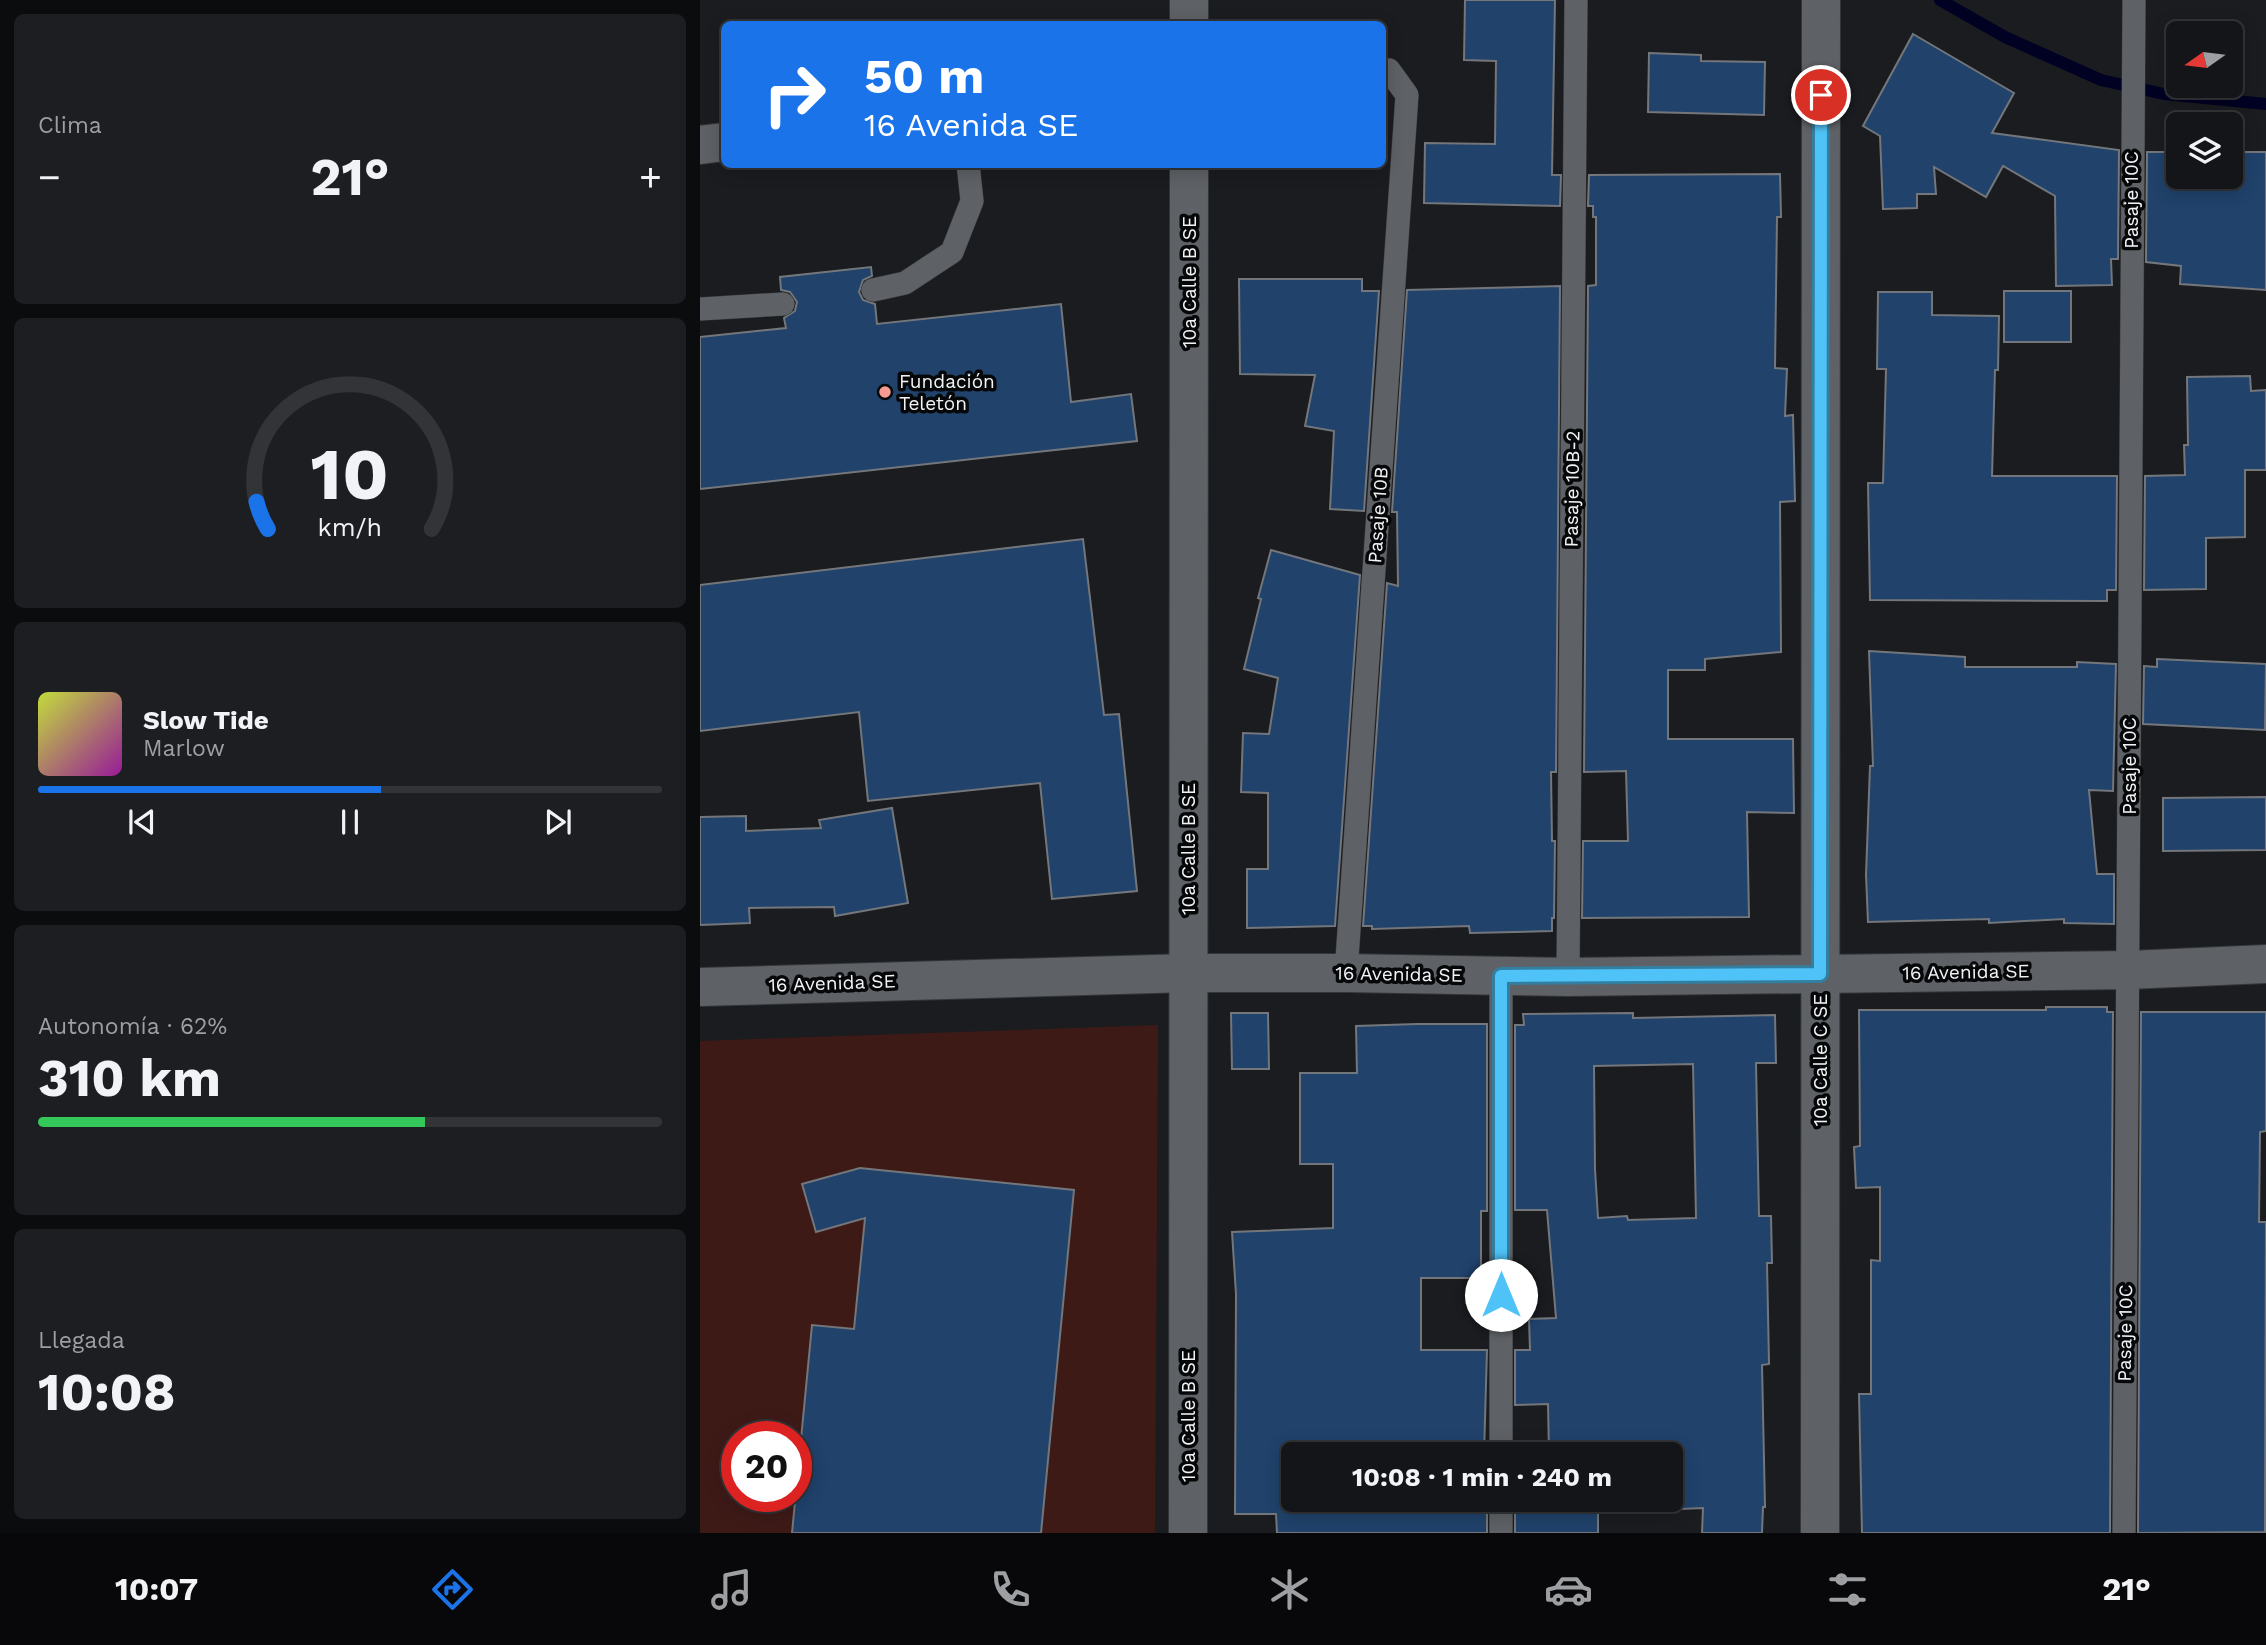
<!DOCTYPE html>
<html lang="es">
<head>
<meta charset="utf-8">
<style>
  body { margin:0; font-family:"Work Sans",sans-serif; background:#1d1e21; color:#f1f3f6; height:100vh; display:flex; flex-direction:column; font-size:26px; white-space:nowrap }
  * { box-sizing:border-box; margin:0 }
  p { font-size:23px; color:#9d9fa2 }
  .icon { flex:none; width:38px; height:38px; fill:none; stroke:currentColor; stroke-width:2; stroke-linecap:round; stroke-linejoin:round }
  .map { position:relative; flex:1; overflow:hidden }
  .panel { display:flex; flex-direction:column; gap:14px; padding:14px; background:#0b0c0d; width:700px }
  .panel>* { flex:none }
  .banner { position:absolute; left:21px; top:21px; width:665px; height:147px; border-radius:10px; box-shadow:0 4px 18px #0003,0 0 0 2px #333437; background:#1a73e8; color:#fff; overflow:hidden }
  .needle { width:46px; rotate:256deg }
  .fabs { position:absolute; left:1466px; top:21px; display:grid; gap:14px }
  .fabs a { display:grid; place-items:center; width:77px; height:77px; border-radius:10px; background:#141518; box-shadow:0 4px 18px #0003,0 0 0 2px #333437; font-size:35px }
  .speed { position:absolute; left:21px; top:1421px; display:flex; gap:14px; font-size:35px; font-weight:700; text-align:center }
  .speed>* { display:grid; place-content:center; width:91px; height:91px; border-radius:50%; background:#141518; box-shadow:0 4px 18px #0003,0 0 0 2px #333437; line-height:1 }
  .speed .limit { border:10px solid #d22; background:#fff; color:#111 }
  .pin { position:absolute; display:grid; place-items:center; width:60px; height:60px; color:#fff; margin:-30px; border:4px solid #fff; border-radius:50%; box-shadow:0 2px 7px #0007 }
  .me { position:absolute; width:77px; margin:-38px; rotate:0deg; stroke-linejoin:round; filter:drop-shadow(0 0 5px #0008) }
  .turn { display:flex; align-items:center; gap:24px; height:147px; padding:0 28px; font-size:32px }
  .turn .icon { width:91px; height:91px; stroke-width:2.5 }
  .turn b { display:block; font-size:49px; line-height:60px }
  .big { font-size:52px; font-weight:700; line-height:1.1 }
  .panel .card { flex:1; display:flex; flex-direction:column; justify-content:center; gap:10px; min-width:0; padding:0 24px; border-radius:10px; background:#1d1e21 }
  .panel .dial { align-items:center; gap:0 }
  .dial svg { height:182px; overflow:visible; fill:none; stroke:#333437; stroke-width:7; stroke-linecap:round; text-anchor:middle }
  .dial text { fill:#f1f3f6; stroke:none }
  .song { display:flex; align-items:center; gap:21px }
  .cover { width:84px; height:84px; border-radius:10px; background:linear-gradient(135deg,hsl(70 70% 55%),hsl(300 70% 35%)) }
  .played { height:7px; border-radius:4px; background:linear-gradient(90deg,#1a73e8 55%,#333437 55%) }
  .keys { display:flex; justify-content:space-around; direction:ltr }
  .heat { display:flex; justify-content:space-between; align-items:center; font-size:38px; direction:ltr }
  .charge { height:10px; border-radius:5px; background:linear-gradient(90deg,#34c759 62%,#333437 0) }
  .trip { position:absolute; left:581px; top:1442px; width:402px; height:70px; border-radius:10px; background:#141518; box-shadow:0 4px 18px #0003,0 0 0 2px #333437; font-weight:700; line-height:70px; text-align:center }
  .tabs { display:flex; height:112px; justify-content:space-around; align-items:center; background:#08080a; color:#9d9fa2 }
  .tabs .icon { width:49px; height:49px }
  .tabs .current { color:#1a73e8 }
  .tabs b { font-size:32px; color:#f1f3f6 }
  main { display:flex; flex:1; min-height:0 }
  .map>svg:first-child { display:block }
  .green { fill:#3e1a17 }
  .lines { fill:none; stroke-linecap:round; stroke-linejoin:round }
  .stream { stroke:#000123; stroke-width:12 }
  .building { fill:#20426b; stroke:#73767a; stroke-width:2; fill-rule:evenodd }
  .service-casing { stroke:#343638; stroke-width:24 }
  .minor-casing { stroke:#343638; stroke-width:40 }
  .tertiary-casing { stroke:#343638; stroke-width:40 }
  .service { stroke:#5e6165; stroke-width:23 }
  .minor { stroke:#5e6165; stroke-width:38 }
  .tertiary { stroke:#5e6165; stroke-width:38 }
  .route-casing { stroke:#337fa1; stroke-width:18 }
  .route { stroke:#4fc3f7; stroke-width:12 }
  .poi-dot { fill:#f59c92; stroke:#060708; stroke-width:2.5 }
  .labels { text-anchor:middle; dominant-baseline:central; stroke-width:7; stroke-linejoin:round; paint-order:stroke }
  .street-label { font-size:19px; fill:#f1f3f6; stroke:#060708 }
  .poi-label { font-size:19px; fill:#f1f3f6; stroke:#060708; text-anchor:start }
</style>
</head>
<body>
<main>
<section class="panel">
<div class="card"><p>Clima</p>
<div class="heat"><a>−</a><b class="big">21°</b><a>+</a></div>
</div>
<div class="card dial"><svg viewBox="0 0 100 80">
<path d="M14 69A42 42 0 1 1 86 69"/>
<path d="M14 69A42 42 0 0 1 9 57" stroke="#1a73e8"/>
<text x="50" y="56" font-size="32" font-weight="700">10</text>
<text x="50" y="72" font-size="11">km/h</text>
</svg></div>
<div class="card">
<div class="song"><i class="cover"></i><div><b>Slow Tide</b><p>Marlow</p></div></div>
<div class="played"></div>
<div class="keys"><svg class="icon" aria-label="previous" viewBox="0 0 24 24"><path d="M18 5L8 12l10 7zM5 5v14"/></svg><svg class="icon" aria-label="pause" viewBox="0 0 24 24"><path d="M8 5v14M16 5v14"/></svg><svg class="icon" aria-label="next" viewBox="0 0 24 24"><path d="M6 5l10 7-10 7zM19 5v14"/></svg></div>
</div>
<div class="card"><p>Autonomía · 62%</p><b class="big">310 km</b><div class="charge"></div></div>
<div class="card"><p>Llegada</p><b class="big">10:08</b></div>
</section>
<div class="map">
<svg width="1566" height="1533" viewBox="0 0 1566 1533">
  <rect width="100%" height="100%" fill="#1a1c20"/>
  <!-- green -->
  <polygon class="green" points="458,1025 455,1533 341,1533 374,1190 170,1169 154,1329 112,1325 96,1491 96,1437 37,1437 37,1496 96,1496 92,1533 0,1533 0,1041"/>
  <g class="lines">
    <!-- stream -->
    <polyline class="stream" points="1240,0 1305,37 1401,80 1464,94 1566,104"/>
  </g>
  <!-- building -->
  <g class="building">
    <polygon points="765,0 855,0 852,175 861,175 860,206 724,203 725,143 795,144 796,61 764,60"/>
    <polygon points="1213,34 1314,93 1292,133 1419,150 1418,259 1411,259 1412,285 1356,286 1355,196 1303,166 1286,197 1234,167 1236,194 1217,194 1217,208 1183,209 1180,136 1163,126"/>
    <polygon points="949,53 1001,55 1001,61 1065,62 1064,115 948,112"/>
    <polygon points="1447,152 1479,152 1479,177 1531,177 1531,152 1566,152 1566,290 1480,284 1481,266 1446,262"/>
    <polygon points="1080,174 1081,217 1077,217 1075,368 1087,369 1085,416 1093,415 1095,501 1080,502 1081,652 1005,659 1005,670 968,670 968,739 1093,739 1094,813 1047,812 1049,917 882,918 883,841 928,841 926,771 884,772 888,286 896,285 896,217 893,217 893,206 888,206 889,175"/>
    <polygon points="171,267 172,276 163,280 159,292 163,300 175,304 177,324 361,304 371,402 431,394 437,441 0,489 0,337 86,328 84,318 95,311 97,302 90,292 81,290 80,277"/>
    <polygon points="539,279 662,279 662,291 679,291 664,511 630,509 634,431 605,426 615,375 540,374"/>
    <polygon points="860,286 856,772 851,772 852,841 855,841 854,918 852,918 852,931 770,933 769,926 672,929 672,926 663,926 687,583 698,586 697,512 692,512 707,290"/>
    <rect x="1304" y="291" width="67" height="51"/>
    <polygon points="1178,292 1232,292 1232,315 1299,316 1298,370 1295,370 1292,476 1417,476 1416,590 1407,590 1407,601 1170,600 1168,483 1183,483 1186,369 1177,369"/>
    <polygon points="1550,376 1551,391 1566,390 1566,470 1545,470 1545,537 1506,538 1506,589 1444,590 1445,476 1485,475 1484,445 1488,445 1487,377"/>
    <polygon points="383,539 404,715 419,714 437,891 352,899 340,783 168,801 159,712 0,731 0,585"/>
    <polygon points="571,550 660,575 635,926 547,928 547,869 568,869 568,793 541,792 543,733 569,734 578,678 544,669 561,599 558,598"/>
    <polygon points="1169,651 1265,657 1265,667 1377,667 1377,662 1416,664 1413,791 1389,790 1397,874 1414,874 1414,924 1364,923 1364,919 1289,923 1289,919 1168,922 1166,875 1170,766 1173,766"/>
    <polygon points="1457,659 1566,664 1565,730 1443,724 1444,666 1457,667"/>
    <polygon points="1566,797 1566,850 1463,851 1463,798"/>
    <polygon points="192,808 208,903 135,916 134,907 49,908 50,923 0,925 0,817 46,816 46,831 121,828 119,820"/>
    <polygon points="1346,1007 1407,1007 1407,1012 1413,1012 1410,1533 1162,1533 1159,1394 1171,1394 1171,1260 1180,1261 1180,1187 1156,1188 1154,1147 1160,1146 1159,1010 1346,1010"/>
    <polygon points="1441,1012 1566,1012 1566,1131 1560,1132 1559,1222 1566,1222 1565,1532 1438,1533"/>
    <polygon points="531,1013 568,1013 569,1069 532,1069"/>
    <path d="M933 1013V1018L1075 1015 1076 1063H1056L1059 1216H1071L1072 1263H1067L1069 1364 1062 1365 1065 1507H1063L1062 1533H1002L1003 1508 981 1509V1505L898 1507V1533H815V1500H971V1454H849L848 1404 815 1405V1350H830L829 1319 856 1318 847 1210H815V1025H824L823 1014ZM993 1064 996 1218 928 1220 927 1216 898 1218 895 1169 894 1066Z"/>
    <polygon points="717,1024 787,1024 787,1211 781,1211 781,1278 721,1278 721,1350 787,1350 784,1454 593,1454 593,1500 787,1500 787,1533 577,1533 576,1514 535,1514 536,1294 532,1232 633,1228 633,1164 600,1164 600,1073 657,1073 656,1026"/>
    <polygon points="160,1168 374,1190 341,1533 92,1533 112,1325 154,1329 165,1218 116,1232 102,1184"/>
  </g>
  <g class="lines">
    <!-- service casing -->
    <g class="service-casing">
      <g id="service">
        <polyline points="173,290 205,283 252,252 272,201 268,164"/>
        <polyline points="0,309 83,304"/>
        <polyline points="646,973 707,95 689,70 682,71"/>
        <polyline points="868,977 876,0"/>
        <polyline points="801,1454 801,976"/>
        <polyline points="801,1533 801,1500"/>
        <polyline points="1424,1533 1434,0"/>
      </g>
    </g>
    <!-- minor casing -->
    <g class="minor-casing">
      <g id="minor">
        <polyline points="489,24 489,0"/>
        <polyline points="0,145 24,142"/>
        <polyline points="0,987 488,973 646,973 868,977 1429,970 1566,964"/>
        <polyline points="488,1533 489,164"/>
      </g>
    </g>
    <!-- tertiary casing -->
    <g class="tertiary-casing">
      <polyline id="tertiary" points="1120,1533 1121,0"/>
    </g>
    <!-- service -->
    <use href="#service" class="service"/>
    <!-- minor -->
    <use href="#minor" class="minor"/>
    <!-- tertiary -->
    <use href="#tertiary" class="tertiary"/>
  </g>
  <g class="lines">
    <!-- route casing -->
    <g class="route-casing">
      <polyline id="route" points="801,1295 801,976 1120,974 1121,95"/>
    </g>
    <!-- route -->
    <use href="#route" class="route"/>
  </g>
  <!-- markers -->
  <circle class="poi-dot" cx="185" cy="392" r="7"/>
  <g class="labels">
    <!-- street labels -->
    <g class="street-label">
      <text transform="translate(1431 200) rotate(-90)">Pasaje 10C</text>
      <text transform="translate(489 282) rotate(-90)">10a Calle B SE</text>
      <text transform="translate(872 489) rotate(-89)">Pasaje 10B-2</text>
      <text transform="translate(678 515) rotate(-86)">Pasaje 10B</text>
      <text transform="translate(1429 766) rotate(-90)">Pasaje 10C</text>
      <text transform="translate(488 849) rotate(-90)">10a Calle B SE</text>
      <text transform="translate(1266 972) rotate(-1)">16 Avenida SE</text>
      <text transform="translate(699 974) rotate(1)">16 Avenida SE</text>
      <text transform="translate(132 983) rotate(-2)">16 Avenida SE</text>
      <text transform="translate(1120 1060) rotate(-90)">10a Calle C SE</text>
      <text transform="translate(1425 1333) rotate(-89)">Pasaje 10C</text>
      <text transform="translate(488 1416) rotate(-90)">10a Calle B SE</text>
    </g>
    <!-- poi labels -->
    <g class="poi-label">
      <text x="199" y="381">Fundación<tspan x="199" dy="22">Teletón</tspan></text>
    </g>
  </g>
</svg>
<div class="fabs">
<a><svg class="needle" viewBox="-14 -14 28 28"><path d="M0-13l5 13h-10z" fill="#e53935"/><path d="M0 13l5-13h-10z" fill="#9d9fa2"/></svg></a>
<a><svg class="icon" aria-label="layers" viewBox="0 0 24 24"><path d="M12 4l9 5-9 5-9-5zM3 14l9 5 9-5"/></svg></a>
</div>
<div class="speed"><div class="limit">20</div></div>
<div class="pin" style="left:1121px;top:95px;background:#d93025"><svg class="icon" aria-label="arrive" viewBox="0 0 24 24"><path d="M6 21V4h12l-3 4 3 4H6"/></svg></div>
<svg class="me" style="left:801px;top:1295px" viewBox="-20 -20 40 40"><circle r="19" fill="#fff"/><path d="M0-13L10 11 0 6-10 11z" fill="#4fc3f7"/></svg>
<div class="trip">10:08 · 1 min · 240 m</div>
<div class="banner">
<div class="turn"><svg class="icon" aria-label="right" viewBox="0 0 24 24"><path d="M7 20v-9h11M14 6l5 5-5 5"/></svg><div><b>50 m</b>16 Avenida SE</div></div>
</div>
</div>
</main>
<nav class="tabs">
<b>10:07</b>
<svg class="icon current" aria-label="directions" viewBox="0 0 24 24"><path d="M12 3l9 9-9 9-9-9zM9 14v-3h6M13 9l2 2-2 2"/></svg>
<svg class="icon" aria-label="music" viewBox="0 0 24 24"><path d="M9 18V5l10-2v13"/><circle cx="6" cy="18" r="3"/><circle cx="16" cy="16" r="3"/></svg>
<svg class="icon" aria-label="phone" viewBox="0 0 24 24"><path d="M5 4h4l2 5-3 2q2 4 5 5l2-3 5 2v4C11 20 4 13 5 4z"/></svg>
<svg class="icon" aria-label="climate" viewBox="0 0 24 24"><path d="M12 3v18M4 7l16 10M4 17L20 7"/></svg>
<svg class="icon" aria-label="car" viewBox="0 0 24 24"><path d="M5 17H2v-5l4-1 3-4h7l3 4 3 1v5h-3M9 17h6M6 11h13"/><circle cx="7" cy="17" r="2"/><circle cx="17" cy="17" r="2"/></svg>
<svg class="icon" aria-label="filters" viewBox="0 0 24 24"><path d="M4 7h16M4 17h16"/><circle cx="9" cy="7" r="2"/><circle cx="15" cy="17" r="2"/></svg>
<b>21°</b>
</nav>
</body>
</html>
